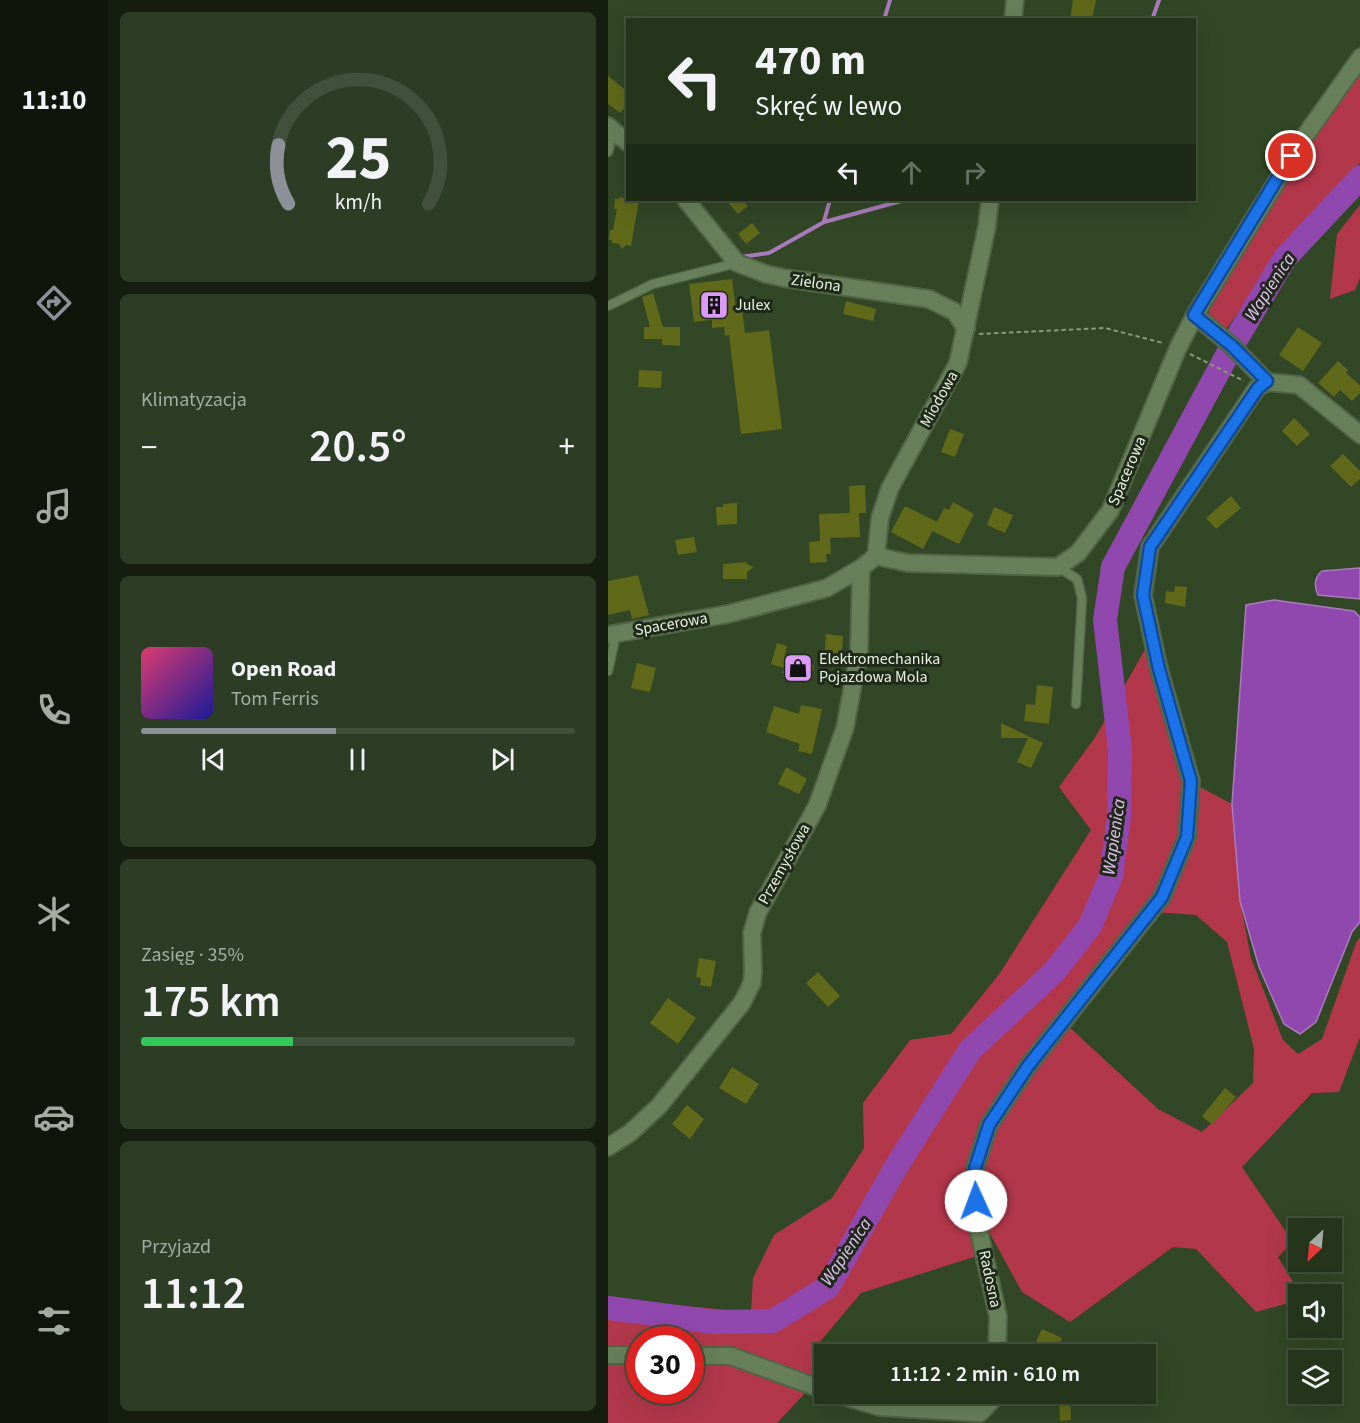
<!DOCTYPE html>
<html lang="pl">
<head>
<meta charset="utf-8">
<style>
  body { margin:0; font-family:"Source Sans 3",sans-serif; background:#2d3d25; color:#f1f3f6; height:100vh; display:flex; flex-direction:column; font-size:22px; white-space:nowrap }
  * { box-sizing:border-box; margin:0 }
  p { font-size:20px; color:#a3aba3 }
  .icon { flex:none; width:33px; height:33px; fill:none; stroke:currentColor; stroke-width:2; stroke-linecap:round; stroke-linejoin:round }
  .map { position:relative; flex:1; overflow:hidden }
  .side { display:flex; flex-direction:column; gap:12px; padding:12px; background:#141d0f; width:500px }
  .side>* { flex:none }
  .banner { position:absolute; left:18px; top:18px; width:570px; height:183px; border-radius:0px; box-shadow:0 6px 24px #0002,0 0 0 2px #42503b; background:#25351c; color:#f1f3f6; overflow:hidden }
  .needle { width:39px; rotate:206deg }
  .fabs { position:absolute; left:680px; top:1218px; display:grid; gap:12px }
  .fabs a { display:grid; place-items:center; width:54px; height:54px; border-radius:0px; background:#25351c; box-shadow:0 6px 24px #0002,0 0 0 2px #42503b; font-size:30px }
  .speed { position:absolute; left:18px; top:1326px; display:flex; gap:12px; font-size:30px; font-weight:700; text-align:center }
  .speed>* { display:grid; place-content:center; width:78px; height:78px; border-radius:50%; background:#25351c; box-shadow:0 6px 24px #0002,0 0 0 2px #42503b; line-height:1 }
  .speed .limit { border:9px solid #d22; background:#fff; color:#111 }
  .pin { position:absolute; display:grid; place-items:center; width:51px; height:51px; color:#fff; margin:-26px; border:3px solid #fff; border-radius:50%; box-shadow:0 2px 6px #0007 }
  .me { position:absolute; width:66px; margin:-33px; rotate:358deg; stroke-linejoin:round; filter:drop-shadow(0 0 4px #0008) }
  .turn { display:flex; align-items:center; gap:21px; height:126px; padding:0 30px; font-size:27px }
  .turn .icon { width:78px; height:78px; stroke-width:2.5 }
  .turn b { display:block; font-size:42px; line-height:51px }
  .lanes { display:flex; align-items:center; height:57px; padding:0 30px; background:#0003; justify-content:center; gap:30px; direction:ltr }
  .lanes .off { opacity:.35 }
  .big { font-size:45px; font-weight:600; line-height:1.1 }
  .side .card { flex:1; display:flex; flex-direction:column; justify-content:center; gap:9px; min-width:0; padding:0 21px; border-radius:9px; background:#2d3d25 }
  .side .dial { align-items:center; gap:0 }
  .dial svg { height:156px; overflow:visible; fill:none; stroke:#42503b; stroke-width:7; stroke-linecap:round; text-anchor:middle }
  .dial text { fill:#f1f3f6; stroke:none }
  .song { display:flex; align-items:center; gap:18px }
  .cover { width:72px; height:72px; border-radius:9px; background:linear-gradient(135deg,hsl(340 70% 55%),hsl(240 70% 35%)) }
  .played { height:6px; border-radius:3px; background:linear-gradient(90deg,#8c9099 45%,#42503b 45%) }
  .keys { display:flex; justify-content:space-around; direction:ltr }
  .heat { display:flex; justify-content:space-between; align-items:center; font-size:33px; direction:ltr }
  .charge { height:9px; border-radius:4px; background:linear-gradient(90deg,#34c759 35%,#42503b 0) }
  .trip { position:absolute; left:206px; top:1344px; width:342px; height:60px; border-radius:0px; background:#25351c; box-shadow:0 6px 24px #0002,0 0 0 2px #42503b; font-weight:600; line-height:60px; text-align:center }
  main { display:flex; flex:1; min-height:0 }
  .dock { display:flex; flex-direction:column; width:108px; justify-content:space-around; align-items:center; background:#0f150b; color:#a3aba3 }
  .dock .icon { width:42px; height:42px }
  .dock .on { color:#8c9099 }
  .dock b { font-size:27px; color:#f1f3f6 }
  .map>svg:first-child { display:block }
  .green { fill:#b3374b }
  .water { fill:#9148ae; stroke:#aa7bbc; stroke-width:1.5 }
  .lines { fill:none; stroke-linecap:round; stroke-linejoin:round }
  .stream { stroke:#aa7bbc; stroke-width:4 }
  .river { stroke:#9148ae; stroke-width:24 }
  .building { fill:#60681a }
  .service-casing { stroke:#516446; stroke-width:11 }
  .minor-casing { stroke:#516446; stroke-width:20 }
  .path { stroke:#899b7f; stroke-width:2; stroke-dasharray:4.5 3; stroke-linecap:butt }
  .service { stroke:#67805a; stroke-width:8 }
  .minor { stroke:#67805a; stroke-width:16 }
  .route-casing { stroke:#114b97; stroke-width:15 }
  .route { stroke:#1a73e8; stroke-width:10 }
  .labels { text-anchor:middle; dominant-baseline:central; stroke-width:6; stroke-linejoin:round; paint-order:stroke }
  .street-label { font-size:16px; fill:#e5f3de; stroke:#202a1b }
  .poi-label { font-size:16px; fill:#e5f3de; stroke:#202a1b; text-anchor:start }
  .water-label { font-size:18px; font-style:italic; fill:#e3c0f2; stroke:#202a1b }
</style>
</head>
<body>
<main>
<nav class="dock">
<b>11:10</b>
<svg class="icon on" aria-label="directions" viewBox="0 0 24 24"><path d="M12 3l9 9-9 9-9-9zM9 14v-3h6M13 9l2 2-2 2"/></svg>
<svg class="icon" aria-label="music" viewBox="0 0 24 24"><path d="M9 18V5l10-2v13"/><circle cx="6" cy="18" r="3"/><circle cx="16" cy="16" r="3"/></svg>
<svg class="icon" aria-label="phone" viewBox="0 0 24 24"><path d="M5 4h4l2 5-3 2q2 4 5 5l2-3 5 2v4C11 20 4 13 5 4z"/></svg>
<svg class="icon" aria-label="climate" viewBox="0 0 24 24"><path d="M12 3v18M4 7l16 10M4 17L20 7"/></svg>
<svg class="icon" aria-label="car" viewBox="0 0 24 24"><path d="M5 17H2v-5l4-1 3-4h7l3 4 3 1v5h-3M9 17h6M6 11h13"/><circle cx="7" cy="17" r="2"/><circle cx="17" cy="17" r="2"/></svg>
<svg class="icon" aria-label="filters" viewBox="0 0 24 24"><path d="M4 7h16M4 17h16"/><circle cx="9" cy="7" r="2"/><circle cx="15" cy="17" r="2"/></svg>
</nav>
<section class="side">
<div class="card dial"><svg viewBox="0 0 100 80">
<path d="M14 69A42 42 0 1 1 86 69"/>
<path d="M14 69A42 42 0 0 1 9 39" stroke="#8c9099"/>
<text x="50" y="56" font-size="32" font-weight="700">25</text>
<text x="50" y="72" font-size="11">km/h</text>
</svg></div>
<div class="card"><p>Klimatyzacja</p>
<div class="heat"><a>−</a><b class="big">20.5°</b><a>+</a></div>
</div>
<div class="card">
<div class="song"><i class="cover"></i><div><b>Open Road</b><p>Tom Ferris</p></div></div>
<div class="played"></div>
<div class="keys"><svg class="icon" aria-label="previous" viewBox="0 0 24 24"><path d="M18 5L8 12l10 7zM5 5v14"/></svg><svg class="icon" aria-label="pause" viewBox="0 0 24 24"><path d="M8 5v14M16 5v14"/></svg><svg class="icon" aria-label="next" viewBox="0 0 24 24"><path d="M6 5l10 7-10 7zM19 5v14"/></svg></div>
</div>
<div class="card"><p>Zasięg · 35%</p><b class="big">175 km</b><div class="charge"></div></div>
<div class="card"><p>Przyjazd</p><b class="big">11:12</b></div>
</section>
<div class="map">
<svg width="753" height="1423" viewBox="0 0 753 1423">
  <rect width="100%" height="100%" fill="#314725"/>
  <!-- green -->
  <g class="green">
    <polygon points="752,69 752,163 680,241 617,331 601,318 601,297 656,207"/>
    <polygon points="752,205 752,278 747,290 722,299 729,234"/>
    <polygon points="539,646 577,779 624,804 632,901 643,958 675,1040 690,1054 714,1039 748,943 752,937 752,1037 731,1092 704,1093 634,1167 685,1242 670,1257 690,1290 677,1304 648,1312 588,1249 565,1247 462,1322 414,1292 373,1217 372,1169 385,1126 458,1024 550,1109 594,1132 645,1083 646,1049 619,942 588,915 533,911 417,1063 363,1167 372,1255 253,1293 206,1349 216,1372 216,1384 83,1353 82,1340 32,1340 31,1352 0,1352 0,1299 143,1312 145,1278 166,1235 224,1198 256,1148 255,1103 302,1040 343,1034 392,973 483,830 451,787 488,736"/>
    <polygon points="0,1360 31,1360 32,1390 82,1390 83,1360 123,1360 200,1390 169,1423 0,1423"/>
  </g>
  <!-- water -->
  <g class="water">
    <path d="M752 568V599L710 595C706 587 706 577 714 571Z"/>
    <polygon points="666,600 746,611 752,617 752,922 744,932 708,1022 692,1034 676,1024 651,967 632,901 624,804 638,605"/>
  </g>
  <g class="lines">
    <!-- stream -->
    <g class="stream">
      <polyline points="276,20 282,0"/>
      <polyline points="544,20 551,0"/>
      <polyline points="216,221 222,200"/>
      <polyline points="132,257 161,253 216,222 297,200"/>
    </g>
    <!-- river -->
    <polyline class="river" points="0,1308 107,1322 165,1321 220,1287 288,1167 362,1050 446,972 482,926 503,876 511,817 512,750 497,620 505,567 624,346 677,258 753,177"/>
  </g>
  <!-- building -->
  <g class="building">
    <polygon points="465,0 488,0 484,20 462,20"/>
    <polygon points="0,76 20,92 20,104 12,113 0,104"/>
    <polygon points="11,197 31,200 23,246 18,245 14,249 11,244 4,243 4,240 1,240 2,230 5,230 9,209 6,209 7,199 11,199"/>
    <polygon points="118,200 135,200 140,206 130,214"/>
    <polygon points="144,223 152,233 138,244 130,234"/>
    <polygon points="124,279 128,309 134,309 137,333 161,330 174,429 133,434 121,335 117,336 116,327 104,328 104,320 86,322 81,284"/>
    <polygon points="45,293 55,327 72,327 72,346 54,345 54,339 36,339 36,327 42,327 34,297"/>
    <polygon points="238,301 268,309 265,321 235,314"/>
    <polygon points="690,327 714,343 695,371 671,355"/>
    <polygon points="730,361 740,370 738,373 753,386 753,392 744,401 732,390 726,397 710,383"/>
    <polygon points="31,370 54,371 53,388 30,387"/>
    <polygon points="686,418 702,434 689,446 674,431"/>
    <polygon points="342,429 356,434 347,457 333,452"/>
    <polygon points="735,454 753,472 753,478 743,487 722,466"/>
    <polygon points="257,485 258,513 251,513 252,537 222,538 223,554 218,554 219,562 202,563 201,542 212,541 211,514 242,513 241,486"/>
    <polygon points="623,496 633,508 608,529 598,518"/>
    <polygon points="345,502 366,514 351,544 324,531 326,528 315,549 283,532 297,506 329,522 336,508 341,510"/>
    <polygon points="129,503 129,524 109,525 108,507 115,507 115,504"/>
    <polygon points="386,507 405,515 397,533 379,525"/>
    <polygon points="86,537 89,552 70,555 67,540"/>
    <polygon points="139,562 139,564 146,567 139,572 139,579 115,579 115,564"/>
    <polygon points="30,575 41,615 24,619 22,610 0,615 0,581"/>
    <polygon points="567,586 579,587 577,607 557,603 558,591 566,592"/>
    <polygon points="218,634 235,636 233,664 216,663"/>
    <polygon points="169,643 179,646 176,658 206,665 202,681 174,673 176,668 163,664"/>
    <polygon points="29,663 48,668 42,692 23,688"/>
    <polygon points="429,685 445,687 441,724 416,721 418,704 427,705"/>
    <polygon points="193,705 214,709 204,754 190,751 192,744 158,732 166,706 191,714"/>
    <polygon points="393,723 435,743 423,768 409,762 420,738 393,738"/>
    <polygon points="178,767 199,779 191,794 170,784"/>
    <polygon points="91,958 108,961 103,987 92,985 93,978 88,977"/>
    <polygon points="210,972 232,996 220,1007 198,983"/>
    <polygon points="60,998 88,1018 70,1044 42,1023"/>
    <polygon points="124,1067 151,1084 138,1104 111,1088"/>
    <polygon points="617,1088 628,1097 604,1125 594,1116"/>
    <polygon points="79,1105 96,1119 82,1139 64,1124"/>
    <polygon points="434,1329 454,1338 447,1354 427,1344"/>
    <polygon points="451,1396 462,1396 463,1420 452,1421"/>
  </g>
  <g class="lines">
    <!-- service casing -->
    <g class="service-casing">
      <g id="service">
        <polyline points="0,152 6,130"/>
        <polyline points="0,306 45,284 129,263"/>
        <polyline points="450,567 469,579 474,598 468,704"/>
        <polyline points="0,671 8,634"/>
      </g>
    </g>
    <!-- minor casing -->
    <g class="minor-casing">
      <g id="minor">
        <polyline points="405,20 407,0"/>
        <polyline points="0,126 20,143"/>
        <polyline points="78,200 129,263 158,274 176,278 321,299 347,312 358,329"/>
        <polyline points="587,315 624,346 659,382"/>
        <polyline points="268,556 272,518 282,488 350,363 379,226 382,200"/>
        <polyline points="0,635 120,614 219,588 253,568 268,556 300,563 450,567 470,553 502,511 570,348 587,315 694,140 753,57"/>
        <polyline points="0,1147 22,1133 51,1106 134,1003 144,983 145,972 144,933 150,912 209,806 237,728 251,652 253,568"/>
        <polyline points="389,1354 390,1316 368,1218 367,1168 381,1125 420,1066 554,897 579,837 583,781 551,669 535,595 542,547 649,388 659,382 691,385 753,435"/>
        <polyline points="0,1355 32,1355"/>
        <polyline points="82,1356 123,1356 216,1390"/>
        <polyline points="228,1394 271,1407 372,1413 388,1396 388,1394"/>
      </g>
    </g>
    <!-- path -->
    <g class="path">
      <polyline points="371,334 497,328 555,343"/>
      <polyline points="582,354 636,381"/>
    </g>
    <!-- service -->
    <use href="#service" class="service"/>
    <!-- minor -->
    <use href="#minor" class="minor"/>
  </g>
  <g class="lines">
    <!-- route casing -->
    <g class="route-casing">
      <polyline id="route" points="368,1201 367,1168 381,1125 420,1066 554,897 579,837 583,781 551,669 535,595 542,547 650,388 659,381 624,346 586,315 683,156"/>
    </g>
    <!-- route -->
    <use href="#route" class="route"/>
  </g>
  <!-- icons -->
  <defs>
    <g id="building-square" transform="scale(1.5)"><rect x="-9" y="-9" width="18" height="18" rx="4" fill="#da9af6" stroke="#202a1b"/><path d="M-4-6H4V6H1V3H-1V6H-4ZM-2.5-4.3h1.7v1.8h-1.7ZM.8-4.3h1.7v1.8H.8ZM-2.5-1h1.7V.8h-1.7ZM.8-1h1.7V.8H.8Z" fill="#111"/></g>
    <g id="shop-square" transform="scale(1.5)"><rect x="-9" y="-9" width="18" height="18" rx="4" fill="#da9af6" stroke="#202a1b"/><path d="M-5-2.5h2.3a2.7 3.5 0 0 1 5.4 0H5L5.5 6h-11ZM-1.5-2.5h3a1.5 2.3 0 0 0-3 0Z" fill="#111"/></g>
  </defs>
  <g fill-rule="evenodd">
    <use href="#building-square" x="106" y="305"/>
    <use href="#shop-square" x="190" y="668"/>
  </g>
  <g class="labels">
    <!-- street labels -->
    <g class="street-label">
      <text transform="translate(208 283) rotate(8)">Zielona</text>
      <text transform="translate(331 399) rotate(-61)">Miodowa</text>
      <text transform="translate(519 471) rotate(-67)">Spacerowa</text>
      <text transform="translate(63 624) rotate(-10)">Spacerowa</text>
      <text transform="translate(176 864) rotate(-61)">Przemysłowa</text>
      <text transform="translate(382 1279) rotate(78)">Radosna</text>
    </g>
    <!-- poi labels -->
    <g class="poi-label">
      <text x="127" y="305">Julex</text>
      <text x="211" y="659">Elektromechanika<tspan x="211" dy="18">Pojazdowa Mola</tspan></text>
    </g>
    <!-- water labels -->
    <g class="water-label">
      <text transform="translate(662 287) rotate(-57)">Wapienica</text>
      <text transform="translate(506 837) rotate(-82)">Wapienica</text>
      <text transform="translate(238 1252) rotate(-56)">Wapienica</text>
    </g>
  </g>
</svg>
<div class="fabs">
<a><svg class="needle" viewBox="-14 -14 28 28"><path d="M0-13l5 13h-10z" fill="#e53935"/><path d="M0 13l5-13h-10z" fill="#a3aba3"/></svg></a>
<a><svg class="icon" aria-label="sound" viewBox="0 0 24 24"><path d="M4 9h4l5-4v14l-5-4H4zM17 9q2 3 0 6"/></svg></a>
<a><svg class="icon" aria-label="layers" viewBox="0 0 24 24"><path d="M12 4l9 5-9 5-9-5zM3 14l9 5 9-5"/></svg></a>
</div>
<div class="speed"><div class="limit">30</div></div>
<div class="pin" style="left:683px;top:156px;background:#d93025"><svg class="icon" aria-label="arrive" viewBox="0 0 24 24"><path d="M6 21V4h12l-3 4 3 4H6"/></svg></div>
<svg class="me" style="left:368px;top:1201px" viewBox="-20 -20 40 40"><circle r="19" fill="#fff"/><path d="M0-13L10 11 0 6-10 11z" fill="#1a73e8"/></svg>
<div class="trip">11:12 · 2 min · 610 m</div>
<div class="banner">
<div class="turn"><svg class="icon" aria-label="left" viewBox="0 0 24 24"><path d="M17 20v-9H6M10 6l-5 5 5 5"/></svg><div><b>470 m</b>Skręć w lewo</div></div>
<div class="lanes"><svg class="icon" aria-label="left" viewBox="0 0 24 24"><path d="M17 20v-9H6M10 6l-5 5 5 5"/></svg><svg class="icon off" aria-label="ahead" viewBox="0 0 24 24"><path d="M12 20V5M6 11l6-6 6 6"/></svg><svg class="icon off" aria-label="right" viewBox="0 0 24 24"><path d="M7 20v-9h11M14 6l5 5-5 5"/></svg></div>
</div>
</div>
</main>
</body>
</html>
